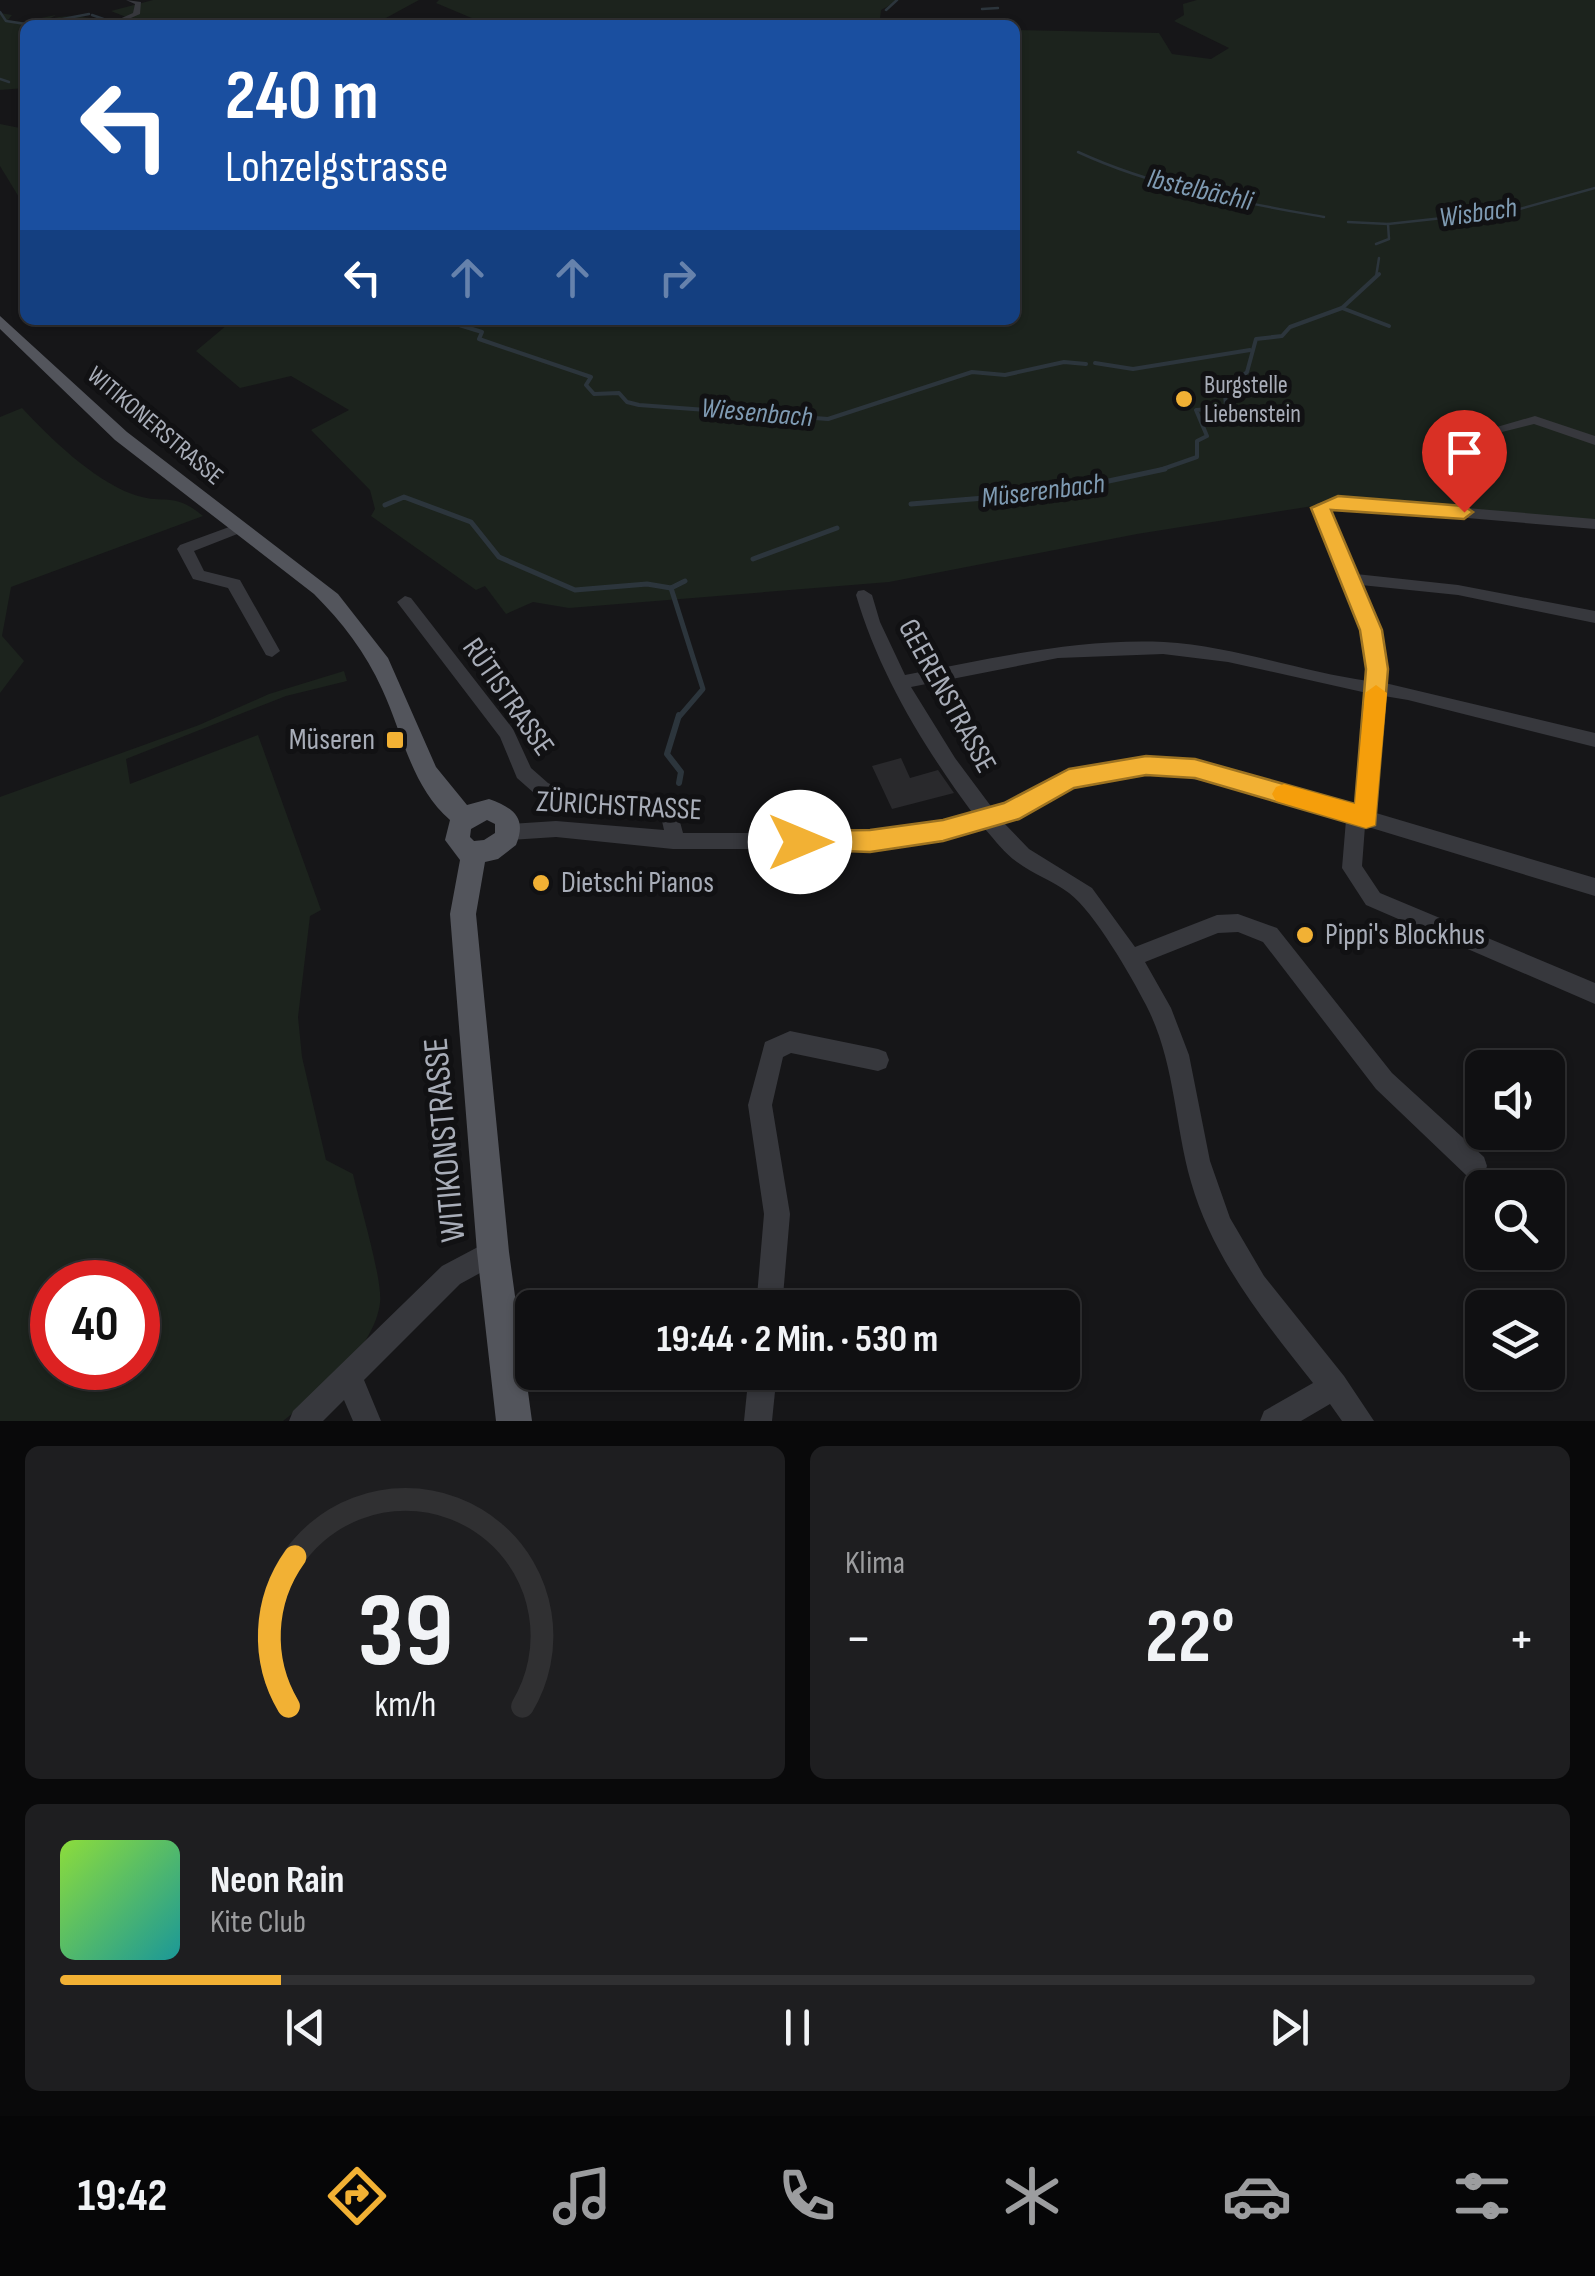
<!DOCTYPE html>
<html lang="de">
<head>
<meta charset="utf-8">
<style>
  body { margin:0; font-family:"Sofia Sans Condensed",sans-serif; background:#1e1e20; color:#f1f3f6; height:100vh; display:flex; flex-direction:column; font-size:38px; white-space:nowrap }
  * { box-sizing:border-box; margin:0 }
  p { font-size:32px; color:#9c9d9f }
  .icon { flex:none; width:55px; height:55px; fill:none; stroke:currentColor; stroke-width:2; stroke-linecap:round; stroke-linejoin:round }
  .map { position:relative; height:1421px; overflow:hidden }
  .panel { display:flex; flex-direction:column; gap:25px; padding:25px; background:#09090a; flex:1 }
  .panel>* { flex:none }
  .hud { position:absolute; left:20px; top:20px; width:1000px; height:305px; border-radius:15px; box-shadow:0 2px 8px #0004,0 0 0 2px #303032; background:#1a4fa0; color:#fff; overflow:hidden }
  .buttons { position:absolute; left:1465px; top:1050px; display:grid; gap:20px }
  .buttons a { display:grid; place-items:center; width:100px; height:100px; border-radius:15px; background:#101012; box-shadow:0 2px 8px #0004,0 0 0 2px #303032; font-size:50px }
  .speed { position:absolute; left:30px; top:1260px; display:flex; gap:20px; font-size:50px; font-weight:700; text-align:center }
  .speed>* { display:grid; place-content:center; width:130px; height:130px; border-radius:50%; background:#101012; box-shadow:0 2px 8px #0004,0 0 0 2px #303032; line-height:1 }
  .speed .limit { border:15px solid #d22; background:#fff; color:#111 }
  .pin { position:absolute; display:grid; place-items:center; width:85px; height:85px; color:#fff; margin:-102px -42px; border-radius:50% 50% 50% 0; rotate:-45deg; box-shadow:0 0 10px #0007 }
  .pin .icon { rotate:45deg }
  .me { position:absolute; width:110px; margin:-55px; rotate:90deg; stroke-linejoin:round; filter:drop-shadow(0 0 8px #0008) }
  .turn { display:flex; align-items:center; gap:35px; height:210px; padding:0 40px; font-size:45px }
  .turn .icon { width:130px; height:130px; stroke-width:2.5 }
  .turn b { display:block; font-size:70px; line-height:85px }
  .lanes { display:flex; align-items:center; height:95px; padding:0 40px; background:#0003; justify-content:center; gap:50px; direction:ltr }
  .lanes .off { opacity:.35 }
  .big { font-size:75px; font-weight:700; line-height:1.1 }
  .panel .widget { flex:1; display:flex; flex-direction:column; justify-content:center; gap:15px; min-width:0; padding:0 35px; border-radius:15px; background:#1e1e20 }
  .panel .dial { align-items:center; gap:0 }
  .dial svg { height:260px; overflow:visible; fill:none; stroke:#303032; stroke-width:7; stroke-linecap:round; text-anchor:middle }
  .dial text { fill:#f1f3f6; stroke:none }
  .song { display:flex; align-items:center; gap:30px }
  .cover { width:120px; height:120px; border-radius:15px; background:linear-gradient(135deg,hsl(90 70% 55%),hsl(180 70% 35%)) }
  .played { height:10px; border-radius:5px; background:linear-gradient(90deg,#f2b134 15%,#303032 15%) }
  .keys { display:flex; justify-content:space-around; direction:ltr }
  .heat { display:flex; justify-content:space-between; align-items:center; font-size:55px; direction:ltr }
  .panel .tiles { flex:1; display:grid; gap:25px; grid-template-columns:1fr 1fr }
  .widget:last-child { grid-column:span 2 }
  .trip { position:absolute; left:515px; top:1290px; width:565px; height:100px; border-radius:15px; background:#101012; box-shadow:0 2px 8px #0004,0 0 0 2px #303032; font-weight:700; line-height:100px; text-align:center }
  .dock { display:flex; height:160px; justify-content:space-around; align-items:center; background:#060607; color:#9c9d9f }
  .dock .icon { width:70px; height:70px }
  .dock .current { color:#f2b134 }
  .dock b { font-size:45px; color:#f1f3f6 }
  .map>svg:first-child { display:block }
  .green { fill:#1c231d; fill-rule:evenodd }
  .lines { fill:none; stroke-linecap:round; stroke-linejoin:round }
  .stream-far3 { stroke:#2c353c; stroke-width:2.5 }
  .stream-far2 { stroke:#2c353c; stroke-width:4 }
  .stream-far1 { stroke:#2c353c; stroke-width:5 }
  .stream { stroke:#2c353c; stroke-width:6 }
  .building { fill:#29292c }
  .minor { fill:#37383d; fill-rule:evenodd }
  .major { fill:#53555c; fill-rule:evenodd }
  .route { fill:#f2b134; stroke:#9d7322; stroke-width:2.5 }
  .slow { fill:#f59e0b }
  .poi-dot { fill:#f2b134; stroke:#111113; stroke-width:4 }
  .labels { text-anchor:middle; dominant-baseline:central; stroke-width:10; stroke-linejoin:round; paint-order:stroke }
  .far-poi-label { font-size:25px; fill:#a8adb8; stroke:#111113; text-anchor:start }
  .far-street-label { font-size:25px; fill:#a8adb8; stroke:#111113 }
  .far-water-label { font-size:28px; font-style:italic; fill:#7f9bb3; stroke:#111113 }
  .street-label { font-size:30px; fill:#a8adb8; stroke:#111113 }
  .poi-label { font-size:30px; fill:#a8adb8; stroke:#111113; text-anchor:start }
  .near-street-label { font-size:35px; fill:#a8adb8; stroke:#111113 }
</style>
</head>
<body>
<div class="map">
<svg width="1595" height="1421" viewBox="0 0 1595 1421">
  <rect width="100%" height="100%" fill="#161618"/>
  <!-- green -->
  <g class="green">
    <path d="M153 0H419L373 25H25V88L0 90V13L12 15 8 20 37 24 31 20 56 15 47 20C76 10 99 24 126 17L111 11Z"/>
    <polygon points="439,0 899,0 881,10 880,19 890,25 467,25 474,19 436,3"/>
    <polygon points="1197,0 1595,0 1595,524 1338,502 1137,534 889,582 569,608 533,602 506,614 485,586 476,590 371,516 375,509 370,490 311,430 349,410 291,376 240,388 196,351 227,325 221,320 1015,320 1015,30 1159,33 1172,54 1211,59 1229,48 1174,21 1184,15 1183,4"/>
    <polygon points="0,124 25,129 25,207 0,166"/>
    <path d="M22 408C50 438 92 479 132 494 164 506 172 490 203 516L11 587 2 636 24 661 0 693V417Z"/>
    <path d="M344 671 347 681 286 696 126 759 130 784 258 735 321 910 310 916 298 1017 302 1057 326 1160 353 1174C359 1202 383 1280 380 1303 374 1350 318 1394 283 1421H0V797L199 725 269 694ZM52 1282H138V1368H52Z"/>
  </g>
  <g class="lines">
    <!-- stream-far3 -->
    <g class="stream-far3">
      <polyline points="982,9 998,8"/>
      <polyline points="886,10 897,0"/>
      <polyline points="0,12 6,21 32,25"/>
      <polyline points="92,15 112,22"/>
      <polyline points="181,22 223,25"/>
      <polyline points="121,24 175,23"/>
      <polyline points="32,25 89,14"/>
      <polyline points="972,25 997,20"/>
      <polyline points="0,79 9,82"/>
      <path d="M1078 152C1156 188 1240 202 1324 217"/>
      <polyline points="1348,222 1388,224"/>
      <polyline points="1376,244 1389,239 1388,224 1516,210 1595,188"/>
      <polyline points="1376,277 1379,258"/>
    </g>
    <!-- stream-far2 -->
    <g class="stream-far2">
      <polyline points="1342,308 1389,326"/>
      <polyline points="443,320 482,332 479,339 591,377 586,385 594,394 619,393 627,402 639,405 828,419 972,372 1005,375 1064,362 1086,364"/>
      <polyline points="1095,363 1133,369 1250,350"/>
      <polyline points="1157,471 1197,457 1197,441 1207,436 1196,410 1226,408 1225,392 1247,372 1256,339 1282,336 1290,327 1342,308 1379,274"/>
    </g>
    <!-- stream-far1 -->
    <g class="stream-far1">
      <polyline points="911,504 1057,492 1165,469"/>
      <polyline points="385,505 404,497 471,522 499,557 575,590 647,584 671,588 685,581"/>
      <polyline points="753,559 837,528"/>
      <polyline points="671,588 703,689 679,717"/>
    </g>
    <!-- stream -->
    <polyline class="stream" points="679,783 681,772 667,754 679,715"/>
  </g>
  <!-- building -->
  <polygon class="building" points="901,758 910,778 938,770 954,793 892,809 872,766"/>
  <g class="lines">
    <!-- minor -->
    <g class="minor">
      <polygon points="126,0 141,2 140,14 115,25 115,21 133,13 135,4"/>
      <polygon points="1535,416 1595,436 1595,445 1534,424 1490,435 1483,431"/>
      <path d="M1338 497 1595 519V529L1338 507 1329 509 1356 574 1458 585 1595 611V623L1458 595 1361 585C1374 617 1387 648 1385 683L1595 733V747L1408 700 1384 696 1376 813 1595 878V896L1365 826 1362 866 1380 893 1595 983V1004L1366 905 1342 868 1346 820 1241 789 1163 773 1089 781 1003 822 1029 849 1092 888 1135 947 1217 915 1238 914 1277 928 1392 1073 1484 1157 1487 1166 1484 1175 1475 1178 1466 1175 1376 1089 1263 942 1238 932 1218 933 1145 962 1171 1008 1189 1055 1210 1161 1230 1218 1264 1276 1344 1376 1374 1421H1342L1330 1404 1301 1421H1260L1264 1411 1313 1383C1264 1321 1213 1259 1191 1182 1174 1122 1175 1061 1146 1005 1131 976 1095 913 1069 893 1053 881 1033 874 1017 862 1004 853 995 840 985 829L870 849H673L556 837 510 840 503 838 500 832 503 826 510 824 556 821 664 830 662 821 655 815 563 807 534 793 517 778 500 737 397 602 405 596 411 598 513 729 531 768 548 783 565 791 666 801 677 811 683 833H870L974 815C925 749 879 674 856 595L858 591 864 590 872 595 880 622 905 675C990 659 1076 638 1164 642 1233 646 1299 671 1368 681L1363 630 1314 507 1316 504ZM1163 654 1228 662 1367 693 1357 807 1241 773 1163 759 1086 767 993 809 955 758 911 687 1058 658Z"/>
      <polygon points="240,523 245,525 245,531 194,551 204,571 240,580 280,651 272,657 266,655 228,588 193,579 177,549 180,545"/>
      <polygon points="790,1031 878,1049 886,1052 889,1060 886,1068 878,1071 791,1053 783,1057 772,1105 790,1214 782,1308 756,1308 764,1214 748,1105 765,1042"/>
      <polygon points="493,1239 502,1243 506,1252 502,1261 460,1284 364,1380 381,1421 353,1421 344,1400 323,1421 289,1421 293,1411 442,1266"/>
      <polygon points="749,1372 777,1372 772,1421 744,1421"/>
    </g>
    <!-- major -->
    <path class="major" d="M0 316 127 432 338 594 388 658 436 767 467 805 489 799C514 808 527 818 516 845L498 859 485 862 476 914 509 1252 532 1421H496L477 1252 450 914 460 860 445 840 450 820C411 786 403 734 382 689 366 653 342 622 314 594L115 440 0 329ZM487 820 495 824V833L484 840 474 841 470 837 471 829Z"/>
  </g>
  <!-- route -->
  <polygon class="route" points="1338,496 1464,506 1473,512 1464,519 1331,510 1382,630 1388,669 1375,825 1366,828 1195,778 1146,775 1074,788 1019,819 943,841 870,852 791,849 787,842 800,831 870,830 943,820 1004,803 1069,769 1146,756 1195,759 1355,804 1366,669 1360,630 1311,508"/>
  <!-- slow -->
  <polygon class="slow" points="1376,685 1387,693 1375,825 1366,828 1276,801 1272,794 1276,787 1284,784 1355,804 1365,693"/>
  <!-- markers -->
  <g class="poi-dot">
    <circle cx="1184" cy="399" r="10"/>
    <rect x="385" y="730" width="20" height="20" rx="5"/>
    <circle cx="541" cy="883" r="10"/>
    <circle cx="1305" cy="935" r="10"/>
  </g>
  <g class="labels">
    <!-- far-poi labels -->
    <g class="far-poi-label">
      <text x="1204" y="385">Burgstelle<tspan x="1204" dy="29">Liebenstein</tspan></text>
    </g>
    <!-- far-street labels -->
    <g class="far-street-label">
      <text transform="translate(155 426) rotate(40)">WITIKONERSTRASSE</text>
    </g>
    <!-- far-water labels -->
    <g class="far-water-label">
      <text transform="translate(1200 190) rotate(13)">Ibstelbächli</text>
      <text transform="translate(1478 213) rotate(-8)">Wisbach</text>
      <text transform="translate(757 413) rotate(5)">Wiesenbach</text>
      <text transform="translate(1043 491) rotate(-7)">Müserenbach</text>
    </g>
    <!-- street labels -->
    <g class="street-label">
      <text transform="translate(947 696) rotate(61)">GEERENSTRASSE</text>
      <text transform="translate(508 697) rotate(55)">RÜTISTRASSE</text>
      <text transform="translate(619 806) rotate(3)">ZÜRICHSTRASSE</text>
    </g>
    <!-- poi labels -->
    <g class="poi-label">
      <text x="375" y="740" text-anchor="end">Müseren</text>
      <text x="561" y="883">Dietschi Pianos</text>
      <text x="1325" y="935">Pippi's Blockhus</text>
    </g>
    <!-- near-street labels -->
    <g class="near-street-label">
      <text transform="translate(445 1140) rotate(-95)">WITIKONSTRASSE</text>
    </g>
  </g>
</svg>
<div class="buttons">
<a><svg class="icon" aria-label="sound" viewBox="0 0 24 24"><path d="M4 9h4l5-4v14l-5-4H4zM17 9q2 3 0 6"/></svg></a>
<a><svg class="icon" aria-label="search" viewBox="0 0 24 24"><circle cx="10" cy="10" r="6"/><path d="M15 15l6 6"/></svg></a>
<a><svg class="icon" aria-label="layers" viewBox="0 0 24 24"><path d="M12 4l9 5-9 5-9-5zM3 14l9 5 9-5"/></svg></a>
</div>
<div class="speed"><div class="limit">40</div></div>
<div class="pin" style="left:1464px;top:512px;background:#d93025"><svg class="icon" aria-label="arrive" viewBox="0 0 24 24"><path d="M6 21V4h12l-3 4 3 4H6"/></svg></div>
<svg class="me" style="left:800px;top:842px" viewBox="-20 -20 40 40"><circle r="19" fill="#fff"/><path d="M0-13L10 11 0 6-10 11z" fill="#f2b134"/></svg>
<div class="trip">19:44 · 2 Min. · 530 m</div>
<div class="hud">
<div class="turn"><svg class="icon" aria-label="left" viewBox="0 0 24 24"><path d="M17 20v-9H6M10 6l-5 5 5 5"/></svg><div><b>240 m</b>Lohzelgstrasse</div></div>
<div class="lanes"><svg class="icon" aria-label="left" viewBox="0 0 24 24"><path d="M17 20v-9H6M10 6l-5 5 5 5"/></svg><svg class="icon off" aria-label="ahead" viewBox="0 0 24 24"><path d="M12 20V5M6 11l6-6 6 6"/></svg><svg class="icon off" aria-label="ahead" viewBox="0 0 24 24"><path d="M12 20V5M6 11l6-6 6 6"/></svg><svg class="icon off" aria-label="right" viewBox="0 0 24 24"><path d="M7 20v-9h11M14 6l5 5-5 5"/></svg></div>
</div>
</div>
<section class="panel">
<div class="tiles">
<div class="widget dial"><svg viewBox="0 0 100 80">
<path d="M14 69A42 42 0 1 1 86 69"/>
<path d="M14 69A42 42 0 0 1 16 23" stroke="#f2b134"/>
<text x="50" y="56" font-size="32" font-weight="700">39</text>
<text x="50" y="72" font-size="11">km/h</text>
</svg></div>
<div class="widget"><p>Klima</p>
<div class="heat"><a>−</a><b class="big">22°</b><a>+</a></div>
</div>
<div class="widget">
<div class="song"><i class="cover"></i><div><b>Neon Rain</b><p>Kite Club</p></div></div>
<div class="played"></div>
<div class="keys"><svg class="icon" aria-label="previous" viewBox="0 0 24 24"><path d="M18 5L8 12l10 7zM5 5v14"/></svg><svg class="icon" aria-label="pause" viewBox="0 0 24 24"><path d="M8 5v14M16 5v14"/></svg><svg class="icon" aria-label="next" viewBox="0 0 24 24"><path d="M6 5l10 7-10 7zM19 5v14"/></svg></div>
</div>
</div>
</section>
<nav class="dock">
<b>19:42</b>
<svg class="icon current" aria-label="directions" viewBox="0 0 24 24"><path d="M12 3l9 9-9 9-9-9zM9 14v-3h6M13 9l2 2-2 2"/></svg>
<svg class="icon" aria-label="music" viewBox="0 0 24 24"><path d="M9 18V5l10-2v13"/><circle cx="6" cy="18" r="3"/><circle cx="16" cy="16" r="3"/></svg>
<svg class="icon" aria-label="phone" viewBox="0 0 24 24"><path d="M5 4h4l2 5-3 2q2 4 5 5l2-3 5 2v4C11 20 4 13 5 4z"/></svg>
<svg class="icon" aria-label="climate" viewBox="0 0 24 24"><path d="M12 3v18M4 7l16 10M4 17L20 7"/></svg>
<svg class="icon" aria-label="car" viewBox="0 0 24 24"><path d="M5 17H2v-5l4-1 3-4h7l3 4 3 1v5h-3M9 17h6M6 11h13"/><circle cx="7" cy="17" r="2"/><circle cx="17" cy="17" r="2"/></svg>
<svg class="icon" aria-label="filters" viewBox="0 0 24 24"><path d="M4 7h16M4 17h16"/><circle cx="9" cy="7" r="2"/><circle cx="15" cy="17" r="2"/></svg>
</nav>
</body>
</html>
